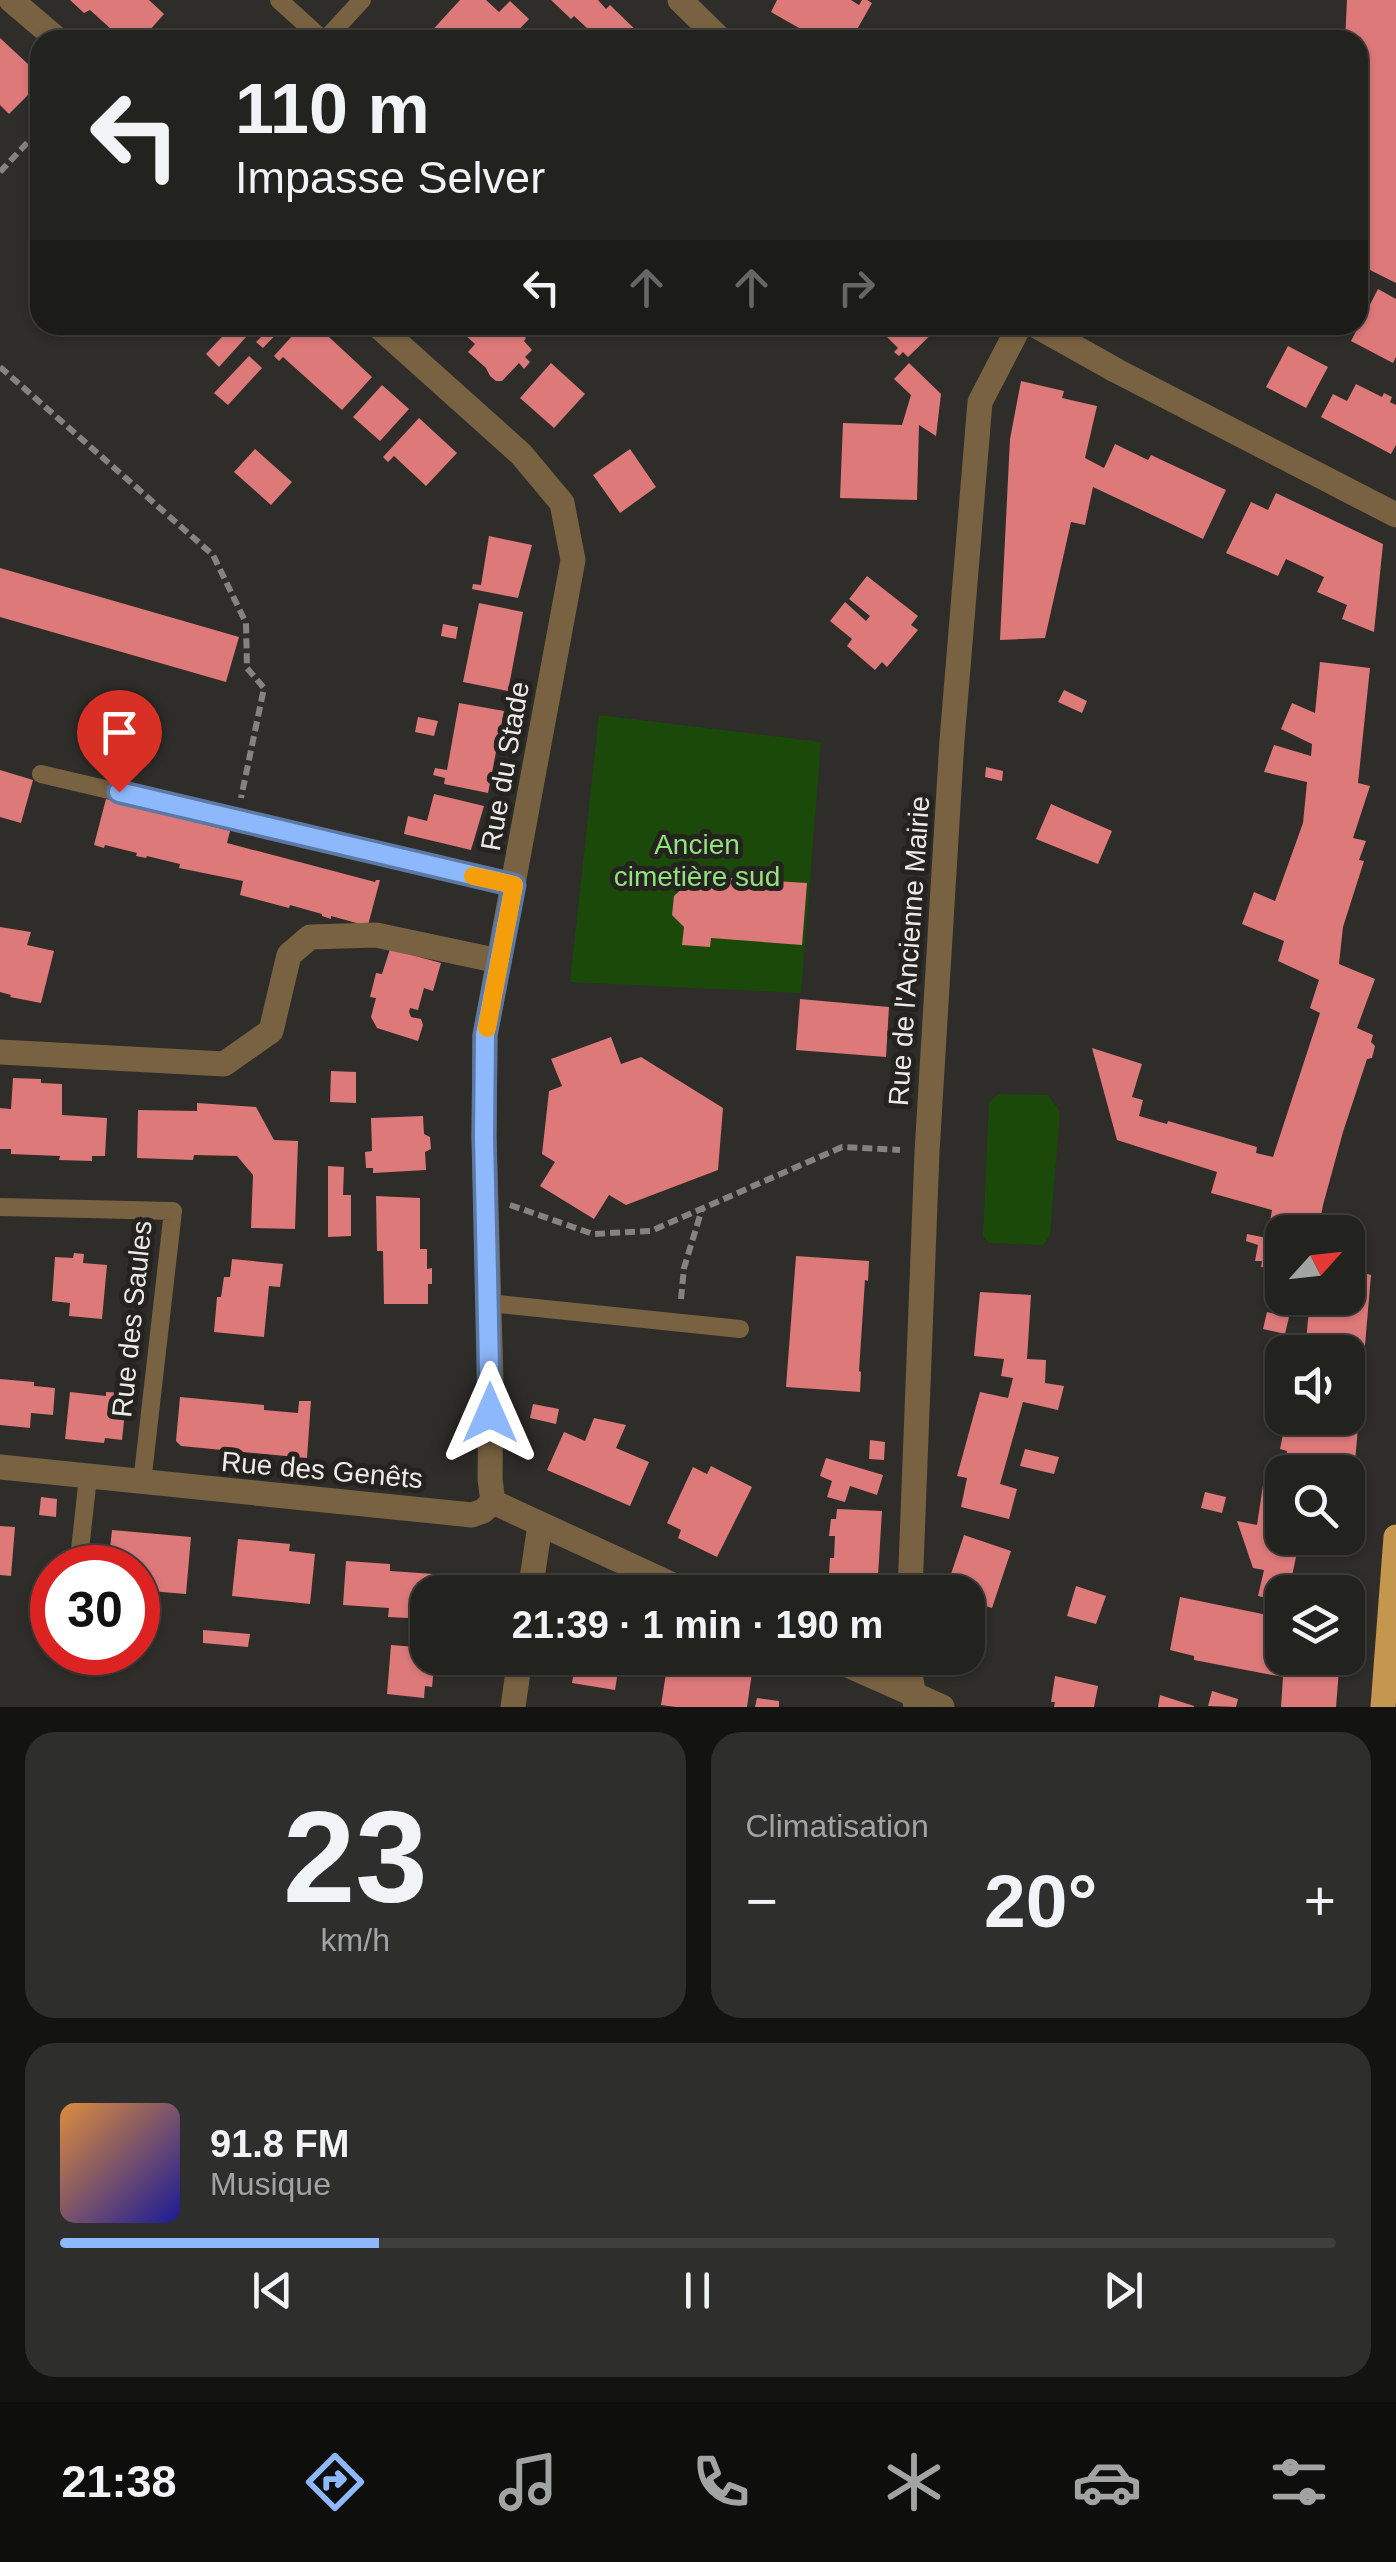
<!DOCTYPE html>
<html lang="fr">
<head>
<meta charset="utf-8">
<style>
  body { margin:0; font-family:Helvetica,sans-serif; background:#2e2f2c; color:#f1f3f6; height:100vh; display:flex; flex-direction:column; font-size:38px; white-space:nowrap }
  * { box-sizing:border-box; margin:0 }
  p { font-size:32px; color:#a2a4a4 }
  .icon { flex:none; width:55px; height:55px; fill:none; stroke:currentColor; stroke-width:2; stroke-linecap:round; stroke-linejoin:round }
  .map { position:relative; height:1707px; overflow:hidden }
  .sheet { display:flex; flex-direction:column; gap:25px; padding:25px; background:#131311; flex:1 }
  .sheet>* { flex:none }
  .hud { position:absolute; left:30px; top:30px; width:1338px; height:305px; border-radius:30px; box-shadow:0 2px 8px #0004,0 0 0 2px #3f3f3d; background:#22221f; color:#f1f3f6; overflow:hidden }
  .needle { width:65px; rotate:63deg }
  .fabs { position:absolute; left:1265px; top:1215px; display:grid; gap:20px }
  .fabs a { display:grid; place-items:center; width:100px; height:100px; border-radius:20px; background:#22221f; box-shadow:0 2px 8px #0004,0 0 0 2px #3f3f3d; font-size:50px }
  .speed { position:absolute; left:30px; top:1545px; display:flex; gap:20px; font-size:50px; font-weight:700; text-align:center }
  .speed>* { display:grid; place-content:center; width:130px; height:130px; border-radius:50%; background:#22221f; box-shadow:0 2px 8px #0004,0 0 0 2px #3f3f3d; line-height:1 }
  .speed .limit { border:15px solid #d22; background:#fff; color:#111 }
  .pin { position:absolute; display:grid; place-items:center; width:85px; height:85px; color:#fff; margin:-102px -42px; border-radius:50% 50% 50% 0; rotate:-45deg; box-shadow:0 0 10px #0007 }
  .pin .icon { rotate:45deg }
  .me { position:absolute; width:110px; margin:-55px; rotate:0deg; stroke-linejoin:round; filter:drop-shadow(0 0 8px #0008) }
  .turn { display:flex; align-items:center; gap:35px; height:210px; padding:0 40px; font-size:45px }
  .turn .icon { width:130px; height:130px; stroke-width:2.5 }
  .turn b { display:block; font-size:70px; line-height:85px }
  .lanes { display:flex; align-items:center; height:95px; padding:0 40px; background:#0003; justify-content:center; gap:50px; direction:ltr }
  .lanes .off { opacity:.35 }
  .big { font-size:75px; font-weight:800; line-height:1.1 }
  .sheet .tile { flex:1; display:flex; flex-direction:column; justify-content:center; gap:15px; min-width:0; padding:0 35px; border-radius:30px; background:#2e2f2c }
  .sheet .dial { align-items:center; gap:0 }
  .dial b { font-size:130px; line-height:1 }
  .song { display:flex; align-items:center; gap:30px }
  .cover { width:120px; height:120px; border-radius:15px; background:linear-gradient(135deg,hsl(30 70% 55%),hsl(240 70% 35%)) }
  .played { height:10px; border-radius:5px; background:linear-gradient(90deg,#8db9fc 25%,#3f3f3d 25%) }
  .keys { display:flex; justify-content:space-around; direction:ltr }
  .heat { display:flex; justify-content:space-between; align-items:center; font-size:55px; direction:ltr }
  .sheet .tiles { flex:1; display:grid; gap:25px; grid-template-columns:1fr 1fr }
  .tile:last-child { grid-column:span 2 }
  .trip { position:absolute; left:410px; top:1575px; width:575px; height:100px; border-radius:30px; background:#22221f; box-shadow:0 2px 8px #0004,0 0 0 2px #3f3f3d; font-weight:800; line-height:100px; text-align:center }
  .menu { display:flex; height:160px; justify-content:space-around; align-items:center; background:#0e0e0c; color:#a2a4a4 }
  .menu .icon { width:70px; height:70px }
  .menu .current { color:#8db9fc }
  .menu b { font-size:45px; color:#f1f3f6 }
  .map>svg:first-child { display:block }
  .green { fill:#1b490a }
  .building { fill:#de797a }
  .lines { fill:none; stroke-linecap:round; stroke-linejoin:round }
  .path { stroke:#848380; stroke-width:6; stroke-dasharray:10 5; stroke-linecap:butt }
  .service { stroke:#796241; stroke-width:18 }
  .pedestrian { stroke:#796241; stroke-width:25 }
  .minor { stroke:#796241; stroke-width:25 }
  .primary { stroke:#c5964d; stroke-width:25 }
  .route-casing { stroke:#5c78a4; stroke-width:25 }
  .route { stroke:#8db9fc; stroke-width:18 }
  .slow { stroke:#f59e0b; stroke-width:18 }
  .labels { text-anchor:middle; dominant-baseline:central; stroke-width:10; stroke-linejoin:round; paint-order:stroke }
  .street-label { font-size:28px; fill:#ecebe8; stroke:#24231f }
  .park-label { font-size:28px; fill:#92e17c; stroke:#24231f }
</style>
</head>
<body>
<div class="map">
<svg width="1396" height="1707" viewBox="0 0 1396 1707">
  <rect width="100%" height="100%" fill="#2e2d29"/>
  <!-- green -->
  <g class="green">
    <polygon points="599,715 821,742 801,993 570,982"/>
    <polygon points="999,1094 1048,1095 1060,1112 1050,1235 1043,1245 989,1243 983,1236 989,1102"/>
  </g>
  <!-- building -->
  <g class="building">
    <polygon points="70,0 149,0 164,14 141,40 123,40 90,10 84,13"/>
    <polygon points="460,0 486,0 499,12 510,1 529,19 509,40 431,40 427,36"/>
    <polygon points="551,0 598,0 606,9 610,5 646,40 588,40 582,34 588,29 574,16 571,19"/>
    <polygon points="777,0 851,0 859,5 862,0 867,0 872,3 851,40 820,40 771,12"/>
    <polygon points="1347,0 1396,0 1396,283 1370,270 1370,266 1362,266 1369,134 1362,134 1364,105 1358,105 1358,40 1345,40"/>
    <polygon points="0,38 29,65 36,65 40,69 40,83 9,114 0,105"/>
    <polygon points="1378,289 1396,299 1396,357 1393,363 1351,341"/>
    <polygon points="233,325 247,336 219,367 206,354"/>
    <polygon points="250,325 285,325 263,348 256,342 262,336"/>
    <polygon points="302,325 316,325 372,377 342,410 283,357 279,361 274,356"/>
    <polygon points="454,325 506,325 511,330 514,326 526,338 524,341 532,350 525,357 530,362 524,369 519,363 502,381 496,381 490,376 486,368 468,352 475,344"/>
    <polygon points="875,325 941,325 908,357 903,352 899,356 894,352 898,348"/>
    <polygon points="1288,346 1328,367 1306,408 1266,387"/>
    <polygon points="249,356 262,368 228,405 214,393"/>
    <polygon points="551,363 585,394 554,428 520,398"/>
    <polygon points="909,363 941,394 936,436 919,425 917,500 840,498 843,423 902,425 911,395 894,379"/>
    <polygon points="1021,381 1064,391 1062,398 1097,406 1085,458 1104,468 1115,444 1148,460 1151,455 1226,490 1203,539 1093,487 1085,525 1071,522 1045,638 1000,640 1010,439"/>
    <polygon points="1356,384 1382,397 1384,393 1392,397 1390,402 1396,405 1396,445 1391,454 1321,417 1333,394 1347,401"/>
    <polygon points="382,385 409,409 380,441 353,417"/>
    <polygon points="419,418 457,453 426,486 394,456 388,462 383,457"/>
    <polygon points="255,449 292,482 271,505 234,472"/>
    <polygon points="630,449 656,487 620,513 593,475"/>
    <polygon points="1276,493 1383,544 1374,632 1342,619 1347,605 1317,592 1324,577 1286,559 1278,576 1226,553 1251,502 1268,510"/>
    <polygon points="489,536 532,545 518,598 472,589 473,584 481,585"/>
    <polygon points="0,568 239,637 226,682 0,617"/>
    <polygon points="867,576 918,616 911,625 918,630 887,667 882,662 875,670 847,646 852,639 830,621 845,602 866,621 870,616 849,599"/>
    <polygon points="479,603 523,612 508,691 463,682"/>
    <polygon points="443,624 458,627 456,639 441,636"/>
    <polygon points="1320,662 1370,668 1358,783 1370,786 1353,838 1366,841 1359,860 1364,861 1343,927 1339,964 1375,979 1357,1028 1373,1035 1371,1042 1375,1046 1372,1058 1367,1059 1343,1132 1323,1205 1318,1232 1282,1232 1282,1270 1261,1267 1262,1261 1255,1261 1258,1245 1246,1241 1247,1234 1267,1238 1272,1210 1211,1193 1217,1172 1117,1140 1092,1048 1142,1064 1132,1097 1143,1100 1139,1116 1167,1124 1168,1121 1257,1147 1256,1153 1273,1157 1320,1013 1310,1008 1319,980 1278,961 1284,941 1242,924 1254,892 1275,901 1303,823 1307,782 1264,772 1274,745 1311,756 1312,744 1281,729 1292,703 1315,713"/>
    <polygon points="1064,690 1087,701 1082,713 1058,702"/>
    <polygon points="459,703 504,711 488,793 444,784 445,778 433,775 435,768 447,770"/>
    <polygon points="418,717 438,721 434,736 415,732"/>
    <polygon points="986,767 1003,771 1002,781 985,777"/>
    <polygon points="0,770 33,780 21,823 0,817"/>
    <polygon points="434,794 484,806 471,850 404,834 408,816 427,821"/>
    <polygon points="106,799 230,831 227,843 375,882 376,880 380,880 367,929 364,925 331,916 331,919 322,916 322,914 290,905 289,908 240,895 243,881 179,868 180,864 147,856 146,858 136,856 137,853 105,845 104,848 94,845"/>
    <polygon points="1051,804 1112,831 1098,864 1036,839"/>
    <polygon points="713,877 807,883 802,945 711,938 710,947 682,945 684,927 672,915 674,896 687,884 712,886"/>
    <polygon points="0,927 31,932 27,945 54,951 41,1003 10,997 11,995 0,992"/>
    <polygon points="390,949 441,963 433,991 424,988 418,1010 410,1008 409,1012 411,1017 421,1019 423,1025 418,1041 377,1028 371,1017 376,998 370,997 376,973 382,974"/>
    <polygon points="800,999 889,1007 886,1057 796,1050"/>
    <polygon points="611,1037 621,1064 641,1057 723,1108 718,1170 626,1205 609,1195 594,1219 540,1186 555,1162 542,1154 549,1091 562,1086 551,1059"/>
    <polygon points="331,1071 356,1072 356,1103 330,1102"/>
    <polygon points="13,1078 41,1079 41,1083 62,1084 62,1115 107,1118 105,1156 92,1156 92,1161 59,1160 60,1156 11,1154 11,1149 0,1149 0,1108 11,1109"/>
    <polygon points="197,1103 256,1107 274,1140 298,1141 295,1229 251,1228 253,1175 237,1156 194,1155 193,1160 137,1158 138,1110 197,1111"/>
    <polygon points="423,1116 424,1134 430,1137 431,1149 425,1152 426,1170 373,1173 373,1168 366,1168 365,1152 372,1151 371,1118"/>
    <polygon points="328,1166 344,1167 343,1195 351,1195 351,1236 328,1237"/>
    <polygon points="376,1196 420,1198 420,1249 427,1249 427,1269 432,1268 432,1284 428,1284 428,1304 384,1304 383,1251 377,1251"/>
    <polygon points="74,1253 84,1254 83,1263 107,1265 102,1319 69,1316 70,1303 52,1301 55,1257 73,1258"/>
    <polygon points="796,1256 869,1261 868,1281 865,1280 859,1371 861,1372 860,1392 786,1387"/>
    <polygon points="232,1259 283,1264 280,1287 269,1286 264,1337 214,1332 217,1297 221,1297 224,1277 230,1277"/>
    <polygon points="1348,1269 1371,1275 1350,1521 1348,1521 1348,1472 1284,1472 1287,1451 1280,1449 1284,1429 1306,1432 1308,1418 1348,1418 1348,1352 1305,1352 1310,1298 1348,1298"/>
    <polygon points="980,1292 1031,1295 1027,1359 1046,1360 1045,1383 1064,1386 1058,1410 1023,1402 1000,1484 1017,1489 1009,1519 961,1507 967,1478 957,1476 980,1392 1008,1398 1013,1378 1001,1376 1004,1359 974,1356"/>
    <polygon points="1267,1312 1289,1317 1285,1334 1263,1329"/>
    <polygon points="1272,1345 1297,1351 1297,1352 1282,1352 1282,1363 1269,1360"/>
    <polygon points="0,1379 34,1382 34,1386 55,1388 53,1415 31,1413 30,1428 0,1425"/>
    <polygon points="70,1392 106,1396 106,1392 127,1393 122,1440 105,1438 104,1443 65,1439"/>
    <polygon points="180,1397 264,1405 264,1410 298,1413 299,1401 311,1401 307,1458 181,1446 176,1441"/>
    <polygon points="533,1404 559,1409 556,1424 530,1418"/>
    <polygon points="594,1418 626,1425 616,1448 649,1462 630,1506 547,1470 564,1432 585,1441"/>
    <polygon points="870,1440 885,1442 884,1460 869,1459"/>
    <polygon points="1025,1449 1059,1457 1054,1474 1020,1466"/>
    <polygon points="826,1458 883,1475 877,1495 850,1486 845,1502 827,1497 832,1481 820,1476"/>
    <polygon points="711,1466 752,1487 717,1557 678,1538 681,1530 667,1523 693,1467 707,1474"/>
    <polygon points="1263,1485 1282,1490 1282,1538 1300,1538 1292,1576 1346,1587 1345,1592 1282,1592 1282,1601 1258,1596 1264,1570 1253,1568 1237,1521 1257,1525"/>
    <polygon points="1205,1492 1226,1497 1222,1513 1201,1508"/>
    <polygon points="41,1497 57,1499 56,1517 39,1515"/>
    <polygon points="837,1509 882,1511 877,1592 828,1592 830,1558 834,1558 835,1536 829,1536 831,1519 836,1519"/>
    <polygon points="0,1526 15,1527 11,1576 0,1575"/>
    <polygon points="112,1530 191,1537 186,1594 150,1591 149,1595 138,1594 138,1568 108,1568"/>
    <polygon points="964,1535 1011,1551 992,1608 968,1600 969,1587 949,1580"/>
    <polygon points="238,1539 290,1544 289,1551 315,1554 310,1604 232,1596"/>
    <polygon points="346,1561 390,1564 390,1571 434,1574 433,1592 428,1592 428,1619 388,1617 389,1608 343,1605"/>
    <polygon points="1076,1586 1106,1596 1096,1624 1067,1616"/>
    <polygon points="1180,1597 1282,1618 1282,1658 1340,1658 1336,1707 1281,1707 1283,1677 1194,1660 1194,1656 1170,1650"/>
    <polygon points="203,1630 250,1634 248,1647 203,1643"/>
    <polygon points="391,1645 428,1648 428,1658 435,1658 432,1687 425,1686 424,1698 387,1694"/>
    <polygon points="576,1658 620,1658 615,1690 572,1683"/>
    <polygon points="668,1661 720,1670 721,1667 752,1673 747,1707 676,1707 661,1705"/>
    <polygon points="1055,1676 1098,1686 1094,1707 1054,1707 1055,1702 1051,1702"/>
    <polygon points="1212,1691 1238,1699 1236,1707 1208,1706"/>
    <polygon points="1160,1695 1194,1706 1194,1707 1158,1707"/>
    <polygon points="757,1698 779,1701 779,1707 755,1707"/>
  </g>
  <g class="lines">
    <!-- path -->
    <g class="path">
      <polyline points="0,172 40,129"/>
      <polyline points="0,367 213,555 246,623 247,668 264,688 241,798"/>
      <polyline points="510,1205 593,1234 651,1231 842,1147 900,1150"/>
      <polyline points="681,1299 684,1268 702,1209"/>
    </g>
    <!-- service -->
    <g class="service">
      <polyline points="279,0 323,40"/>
      <polyline points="325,40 362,0"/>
      <polyline points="41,774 514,885"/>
      <polyline points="0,1207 173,1211 142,1483"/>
      <polyline points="489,1303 740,1329"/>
      <polyline points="78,1568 88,1477"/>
    </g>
    <!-- pedestrian -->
    <polyline class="pedestrian" points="0,1052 224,1064 271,1031 289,955 310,937 376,935 499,961"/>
    <!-- minor -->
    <g class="minor">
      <polyline points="11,0 58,40"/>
      <polyline points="680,0 721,40"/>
      <polyline points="377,325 521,454 562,503 573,560 485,1035 484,1137 491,1379 490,1479 493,1502 688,1592"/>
      <polyline points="1035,325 1117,371 1396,515"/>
      <polyline points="0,1467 472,1515 483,1511 493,1502"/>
      <polyline points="530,1592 540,1525"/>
      <polyline points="910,1592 927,1152 952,740 980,402 1020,325"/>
      <polyline points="832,1658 942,1707"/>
      <polyline points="907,1658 916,1707"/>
      <polyline points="513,1707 520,1658"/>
    </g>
    <!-- primary -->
    <polyline class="primary" points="1383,1707 1396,1537"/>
  </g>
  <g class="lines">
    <!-- route casing -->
    <g class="route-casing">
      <polyline id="route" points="119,792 514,885 485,1035 484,1137 490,1413"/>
    </g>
    <!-- route -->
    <use href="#route" class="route"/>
    <!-- slow -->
    <polyline class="slow" points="473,876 514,885 487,1028"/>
  </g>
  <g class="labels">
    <!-- street labels -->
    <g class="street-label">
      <text transform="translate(505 766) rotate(-80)">Rue du Stade</text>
      <text transform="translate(909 951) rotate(-86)">Rue de l'Ancienne Mairie</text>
      <text transform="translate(132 1319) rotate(-84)">Rue des Saules</text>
      <text transform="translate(322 1470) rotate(5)">Rue des Genêts</text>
    </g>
    <!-- park labels -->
    <g class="park-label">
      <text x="697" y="844">Ancien<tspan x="697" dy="32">cimetière sud</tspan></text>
    </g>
  </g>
</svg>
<div class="fabs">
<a><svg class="needle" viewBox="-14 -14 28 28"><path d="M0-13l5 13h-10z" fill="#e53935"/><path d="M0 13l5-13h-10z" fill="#a2a4a4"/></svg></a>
<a><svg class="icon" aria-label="sound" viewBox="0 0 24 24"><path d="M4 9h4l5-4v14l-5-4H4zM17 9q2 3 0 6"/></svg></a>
<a><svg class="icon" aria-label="search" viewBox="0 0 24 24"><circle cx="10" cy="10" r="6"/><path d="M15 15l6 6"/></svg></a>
<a><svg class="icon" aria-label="layers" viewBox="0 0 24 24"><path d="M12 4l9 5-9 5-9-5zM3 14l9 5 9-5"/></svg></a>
</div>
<div class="speed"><div class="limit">30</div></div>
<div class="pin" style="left:119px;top:792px;background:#d93025"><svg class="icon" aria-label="arrive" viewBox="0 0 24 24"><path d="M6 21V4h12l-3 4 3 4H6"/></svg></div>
<svg class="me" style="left:490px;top:1413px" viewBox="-20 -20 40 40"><path d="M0-17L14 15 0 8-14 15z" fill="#8db9fc" stroke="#fff" stroke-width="4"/></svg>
<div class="trip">21:39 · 1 min · 190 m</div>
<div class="hud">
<div class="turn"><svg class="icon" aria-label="left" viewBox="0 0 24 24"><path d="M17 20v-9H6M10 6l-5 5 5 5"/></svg><div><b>110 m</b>Impasse Selver</div></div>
<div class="lanes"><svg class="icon" aria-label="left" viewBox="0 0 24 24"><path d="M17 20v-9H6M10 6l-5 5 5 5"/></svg><svg class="icon off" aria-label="ahead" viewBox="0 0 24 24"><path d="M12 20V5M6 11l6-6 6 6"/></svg><svg class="icon off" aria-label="ahead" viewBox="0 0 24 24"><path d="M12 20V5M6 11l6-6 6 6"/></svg><svg class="icon off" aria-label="right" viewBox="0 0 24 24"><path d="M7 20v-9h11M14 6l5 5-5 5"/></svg></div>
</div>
</div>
<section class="sheet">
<div class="tiles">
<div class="tile dial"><b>23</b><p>km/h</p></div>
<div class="tile"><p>Climatisation</p>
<div class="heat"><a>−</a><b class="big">20°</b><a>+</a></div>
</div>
<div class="tile">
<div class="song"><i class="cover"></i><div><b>91.8 FM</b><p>Musique</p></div></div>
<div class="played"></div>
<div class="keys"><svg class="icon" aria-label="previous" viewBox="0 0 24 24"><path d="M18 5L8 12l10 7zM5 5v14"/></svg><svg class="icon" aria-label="pause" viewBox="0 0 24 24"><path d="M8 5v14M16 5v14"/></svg><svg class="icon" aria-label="next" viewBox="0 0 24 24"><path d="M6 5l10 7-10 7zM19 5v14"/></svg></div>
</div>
</div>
</section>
<nav class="menu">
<b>21:38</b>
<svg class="icon current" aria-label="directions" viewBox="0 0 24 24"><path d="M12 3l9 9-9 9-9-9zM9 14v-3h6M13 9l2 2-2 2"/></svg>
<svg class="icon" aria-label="music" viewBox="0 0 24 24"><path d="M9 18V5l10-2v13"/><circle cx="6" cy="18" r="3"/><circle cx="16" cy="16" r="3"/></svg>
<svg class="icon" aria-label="phone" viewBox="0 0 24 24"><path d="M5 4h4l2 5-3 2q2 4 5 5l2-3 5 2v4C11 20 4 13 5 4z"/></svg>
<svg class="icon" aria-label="climate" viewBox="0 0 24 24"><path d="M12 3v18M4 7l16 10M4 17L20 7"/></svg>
<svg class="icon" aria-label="car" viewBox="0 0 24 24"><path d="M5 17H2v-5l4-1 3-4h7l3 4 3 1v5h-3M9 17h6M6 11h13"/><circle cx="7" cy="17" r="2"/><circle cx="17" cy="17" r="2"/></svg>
<svg class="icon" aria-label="filters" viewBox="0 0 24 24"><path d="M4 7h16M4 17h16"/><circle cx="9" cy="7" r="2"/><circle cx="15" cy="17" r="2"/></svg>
</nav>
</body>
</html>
